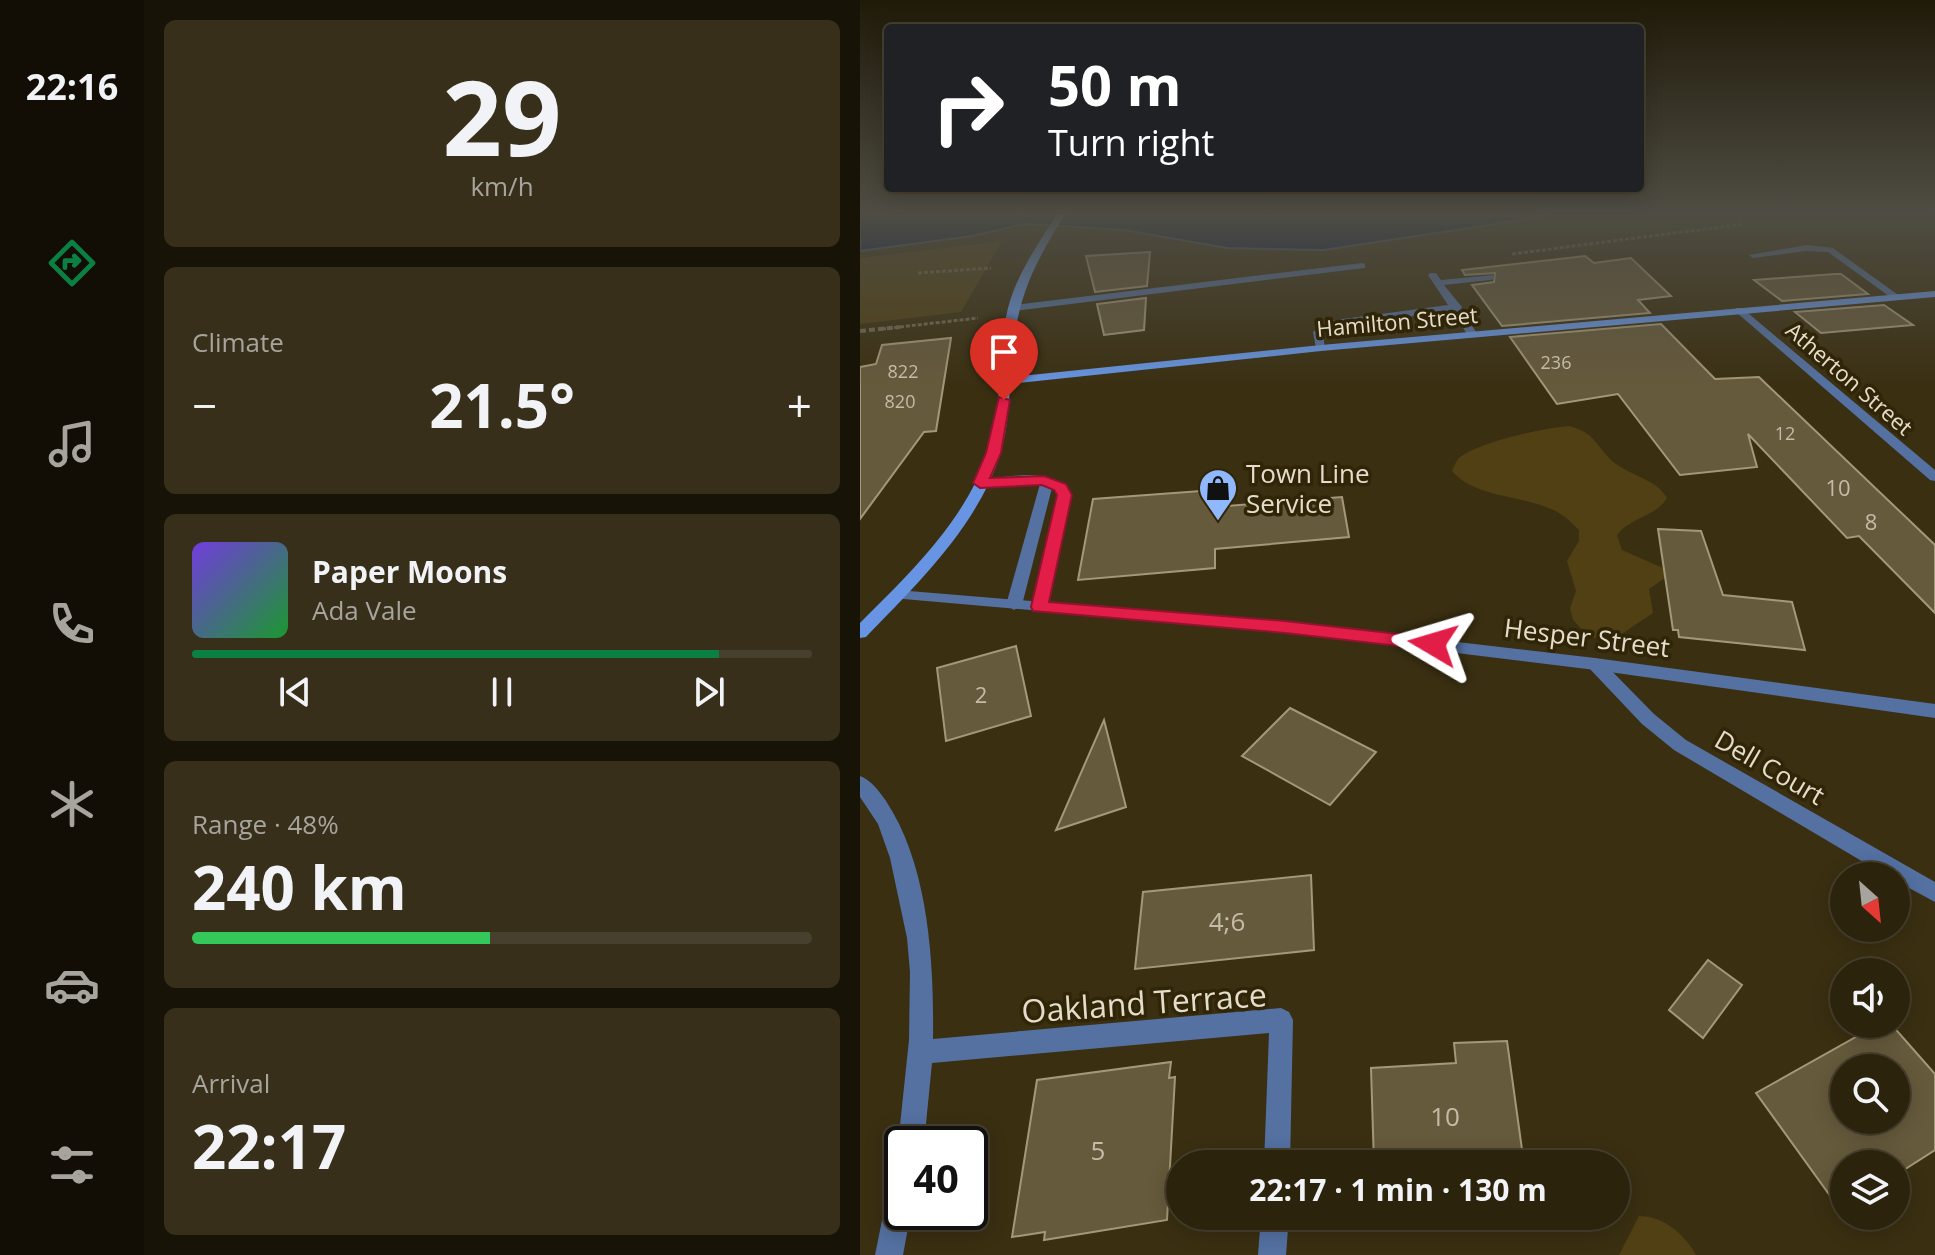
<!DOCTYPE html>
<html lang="en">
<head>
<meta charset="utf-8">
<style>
  body { margin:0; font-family:"Open Sans",sans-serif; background:#382f1b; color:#f1f3f6; height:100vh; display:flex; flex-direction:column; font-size:30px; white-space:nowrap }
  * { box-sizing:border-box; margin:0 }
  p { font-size:26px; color:#a6a49d }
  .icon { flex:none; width:44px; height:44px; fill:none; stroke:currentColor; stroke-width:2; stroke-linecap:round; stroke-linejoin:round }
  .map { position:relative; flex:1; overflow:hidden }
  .sheet { display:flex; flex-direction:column; gap:20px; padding:20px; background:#181307; width:716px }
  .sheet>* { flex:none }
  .top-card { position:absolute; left:24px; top:24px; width:760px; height:168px; border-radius:8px; box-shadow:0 4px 20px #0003,0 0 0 2px #48402e; background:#202124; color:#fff; overflow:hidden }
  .needle { width:52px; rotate:153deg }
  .controls { position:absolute; left:970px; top:862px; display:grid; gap:16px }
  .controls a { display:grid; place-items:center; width:80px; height:80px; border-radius:50%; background:#2c230d; box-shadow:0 4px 20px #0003,0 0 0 2px #48402e; font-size:40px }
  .speed { position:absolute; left:24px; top:1126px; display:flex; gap:16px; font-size:40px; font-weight:700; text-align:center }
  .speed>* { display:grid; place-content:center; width:104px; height:104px; border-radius:50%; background:#2c230d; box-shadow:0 4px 20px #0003,0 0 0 2px #48402e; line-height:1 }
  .speed .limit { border:4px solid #111; border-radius:12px; background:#fff; color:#111 }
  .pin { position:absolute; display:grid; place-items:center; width:68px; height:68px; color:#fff; margin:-82px -34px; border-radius:50% 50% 50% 0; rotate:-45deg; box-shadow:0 0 8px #0007 }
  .pin .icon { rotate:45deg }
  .me { position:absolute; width:88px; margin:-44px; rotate:277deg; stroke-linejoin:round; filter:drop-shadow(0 0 6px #0008) }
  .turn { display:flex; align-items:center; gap:28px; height:168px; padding:0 32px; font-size:36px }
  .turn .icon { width:104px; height:104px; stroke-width:2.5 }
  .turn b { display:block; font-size:56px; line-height:68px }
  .big { font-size:60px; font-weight:700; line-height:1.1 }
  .sheet .tile { flex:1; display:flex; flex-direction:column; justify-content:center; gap:12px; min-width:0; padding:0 28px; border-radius:12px; background:#382f1b }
  .sheet .dial { align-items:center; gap:0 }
  .dial b { font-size:104px; line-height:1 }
  .song { display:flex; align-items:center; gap:24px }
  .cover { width:96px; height:96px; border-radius:12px; background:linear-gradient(135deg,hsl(260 70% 55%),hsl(130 70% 35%)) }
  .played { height:8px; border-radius:4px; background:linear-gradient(90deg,#0b8043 85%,#48402e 85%) }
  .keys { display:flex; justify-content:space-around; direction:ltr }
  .heat { display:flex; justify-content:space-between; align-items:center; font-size:44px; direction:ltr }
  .charge { height:12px; border-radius:6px; background:linear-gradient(90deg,#34c759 48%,#48402e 0) }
  .trip { position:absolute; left:306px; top:1150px; width:464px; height:80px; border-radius:40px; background:#2c230d; box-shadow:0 4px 20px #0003,0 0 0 2px #48402e; font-weight:700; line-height:80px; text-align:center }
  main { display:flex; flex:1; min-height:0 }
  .dock { display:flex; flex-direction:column; width:144px; justify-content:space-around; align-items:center; background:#120e05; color:#a6a49d }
  .dock .icon { width:56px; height:56px }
  .dock .active { color:#0b8043 }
  .dock b { font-size:36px; color:#f1f3f6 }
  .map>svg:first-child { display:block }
  .green { fill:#504013 }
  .water { fill:#00164a; stroke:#445271; stroke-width:2 }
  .building { fill:#665a3c; stroke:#a59878; stroke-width:2; fill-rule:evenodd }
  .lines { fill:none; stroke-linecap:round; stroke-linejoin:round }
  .path-far1 { stroke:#72684e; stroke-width:3; stroke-dasharray:4 2; stroke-linecap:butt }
  .path { stroke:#72684e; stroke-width:4; stroke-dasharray:6 3; stroke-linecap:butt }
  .service { fill:#5471a2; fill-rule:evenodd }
  .minor { fill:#5471a2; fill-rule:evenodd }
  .tertiary { fill:#5471a2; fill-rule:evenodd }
  .secondary { fill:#6795e3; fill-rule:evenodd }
  .route { fill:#e11d48; stroke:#92132f; stroke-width:2 }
  .labels { text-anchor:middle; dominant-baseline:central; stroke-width:7; stroke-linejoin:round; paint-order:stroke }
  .far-number-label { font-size:18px; fill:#c4bca8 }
  .far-street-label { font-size:22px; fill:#e4ddcc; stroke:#302507 }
  .number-label { font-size:22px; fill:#c4bca8 }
  .poi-label { font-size:26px; fill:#e4ddcc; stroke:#302507; text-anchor:start }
  .street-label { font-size:26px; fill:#e4ddcc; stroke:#302507 }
  .near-number-label { font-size:26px; fill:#c4bca8 }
  .near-street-label { font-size:32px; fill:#e4ddcc; stroke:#302507 }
</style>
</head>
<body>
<main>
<nav class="dock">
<b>22:16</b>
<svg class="icon active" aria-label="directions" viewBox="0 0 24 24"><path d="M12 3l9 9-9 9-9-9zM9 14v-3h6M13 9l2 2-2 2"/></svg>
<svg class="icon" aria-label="music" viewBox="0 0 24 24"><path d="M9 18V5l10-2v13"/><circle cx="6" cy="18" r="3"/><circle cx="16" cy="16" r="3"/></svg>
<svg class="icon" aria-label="phone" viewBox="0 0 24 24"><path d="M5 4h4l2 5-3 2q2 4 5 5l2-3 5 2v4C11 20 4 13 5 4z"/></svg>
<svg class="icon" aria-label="climate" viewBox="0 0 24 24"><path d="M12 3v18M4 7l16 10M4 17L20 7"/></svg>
<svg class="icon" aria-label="car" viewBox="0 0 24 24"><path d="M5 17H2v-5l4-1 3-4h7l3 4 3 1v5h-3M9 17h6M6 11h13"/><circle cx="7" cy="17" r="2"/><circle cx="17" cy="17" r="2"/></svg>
<svg class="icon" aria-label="filters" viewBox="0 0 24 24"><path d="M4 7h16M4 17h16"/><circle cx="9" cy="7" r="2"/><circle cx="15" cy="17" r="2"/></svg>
</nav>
<section class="sheet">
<div class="tile dial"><b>29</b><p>km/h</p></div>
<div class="tile"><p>Climate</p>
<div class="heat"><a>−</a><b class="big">21.5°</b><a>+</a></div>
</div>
<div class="tile">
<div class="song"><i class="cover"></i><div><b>Paper Moons</b><p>Ada Vale</p></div></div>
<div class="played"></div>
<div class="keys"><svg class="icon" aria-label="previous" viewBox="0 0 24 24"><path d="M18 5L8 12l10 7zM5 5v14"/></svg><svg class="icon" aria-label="pause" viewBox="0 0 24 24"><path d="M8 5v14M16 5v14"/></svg><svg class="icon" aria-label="next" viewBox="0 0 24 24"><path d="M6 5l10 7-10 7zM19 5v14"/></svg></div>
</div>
<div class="tile"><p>Range · 48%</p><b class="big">240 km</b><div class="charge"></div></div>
<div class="tile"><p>Arrival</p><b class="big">22:17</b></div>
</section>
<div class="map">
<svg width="1075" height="1255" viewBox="0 0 1075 1255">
  <rect width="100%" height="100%" fill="#3a2f11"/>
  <!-- green -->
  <g class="green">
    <polygon points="142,241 101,312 0,324 0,258"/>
    <path d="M709 426C739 433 737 452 759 466 774 476 798 481 807 498 797 516 769 518 757 535L762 550 805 569V578L789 589 793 613 763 633 748 639 729 637 713 620 710 608 716 591 707 561 719 541V530C713 524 706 517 699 513 667 494 617 500 592 471 592 470 597 460 598 459 616 442 684 428 709 426Z"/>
    <path d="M779 1216C805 1217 823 1233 836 1255H759Z"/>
  </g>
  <!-- water -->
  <polygon class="water" points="0,211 703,211 649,222 464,250 367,248 264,230 165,224 112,236 0,251"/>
  <!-- building -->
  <g class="building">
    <polygon points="290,252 287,286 235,292 226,256"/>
    <polygon points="725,256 734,263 771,258 811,296 778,300 790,313 642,326 612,285 634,282 635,273 605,275 602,270"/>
    <polygon points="975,274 981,274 1008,294 922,301 894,280"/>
    <polygon points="286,298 284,330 244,335 237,304"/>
    <polygon points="1024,305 1053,325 961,333 935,312"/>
    <polygon points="801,324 855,379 899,377 1075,545 1075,613 999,536 987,538 888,434 897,467 820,475 758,394 697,404 650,337"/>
    <polygon points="91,338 76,431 64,432 0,519 0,367 16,364 22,345"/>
    <polygon points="354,490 354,507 482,497 489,537 355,549 355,568 218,580 233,499"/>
    <polygon points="798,529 841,531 863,595 932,602 945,650 819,637 818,630 813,630"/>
    <polygon points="156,646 171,716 86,741 77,668"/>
    <polygon points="430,708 516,752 470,805 382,756"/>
    <polygon points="244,720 266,807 196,830"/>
    <polygon points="451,875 454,950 275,969 283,892"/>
    <polygon points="848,960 882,985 843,1038 809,1010"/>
    <path d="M1019 1024H1031L1075 1074V1150L1036 1175V1164H984V1209L981 1211 896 1093ZM984 1068H1036V1120H984Z"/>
    <polygon points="647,1041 664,1164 514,1164 511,1068 596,1063 594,1043"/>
    <polygon points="311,1062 309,1078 315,1077 307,1220 184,1240 185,1232 152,1237 177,1080"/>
  </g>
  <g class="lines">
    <!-- path-far1 -->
    <g class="path-far1">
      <polyline points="958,215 988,211"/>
      <polyline points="652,254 884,224"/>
      <polyline points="58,273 131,268"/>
      <polyline points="22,329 118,318"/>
    </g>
    <!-- path -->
    <polyline class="path" points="0,331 40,327"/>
    <!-- service -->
    <g class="service">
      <polygon points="946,245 973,248 1041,297 1033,299 968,252 946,251 893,258 889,255"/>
      <polygon points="502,263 505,264 505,268 153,311 148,308 153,305"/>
      <polygon points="570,273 576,273 581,280 633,275 633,279 630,280 584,285 602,307 601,309 618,335 617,337 609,337 592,311 475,326 463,333 465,350 456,348 453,332 468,321 588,305 568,275"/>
      <path d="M164 475C181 475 197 477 210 490L211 499 187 607 179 612 171 607 197 499V492L192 488 162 605 154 610 146 605 180 484 120 487 113 483 120 479Z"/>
    </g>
    <!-- minor -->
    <g class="minor">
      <polygon points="735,658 741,660 794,714 826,740 1075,882 1075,902 1036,881 1036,876 1027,876 814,750 782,724 729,668 727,664 729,660"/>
      <path d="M0 776C11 780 19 791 26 801 69 866 74 963 73 1039L421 1008 429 1012 433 1020 430 1164H404L409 1033 72 1063 64 1144H42V1153L38 1144 49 1040 50 972 47 938 30 858 18 824 0 797Z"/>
      <polygon points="42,1177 42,1212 51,1212 43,1255 15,1255 28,1191 32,1181"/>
      <polygon points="401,1216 429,1216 426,1255 398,1255"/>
    </g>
    <!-- tertiary -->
    <g class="tertiary">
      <polygon points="876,308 882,308 1075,470 1075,481 1070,480 876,312"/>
      <polygon points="37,590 425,622 735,658 1075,704 1075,718 735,670 425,632 32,598 29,595"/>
    </g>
    <!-- secondary -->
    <path class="secondary" d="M199 211H207C168 274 155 302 151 377L461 345 1075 291V297L461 351 150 384C149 407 147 430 141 452 118 526 58 583 6 637L0 638V623C50 573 104 522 128 453 144 407 136 356 148 308 157 273 180 241 199 211Z"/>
  </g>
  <!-- sky -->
  <linearGradient id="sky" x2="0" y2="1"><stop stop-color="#201a09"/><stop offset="0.55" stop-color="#4f4d43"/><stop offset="1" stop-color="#4f4d43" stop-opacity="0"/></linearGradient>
  <rect width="1075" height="387" fill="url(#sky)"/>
  <!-- route -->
  <polygon class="route" points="139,397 150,400 141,453 130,478 184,476 206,484 212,495 189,602 425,621 573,638 582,644 573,650 425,633 173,611 171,607 197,495 194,490 182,485 120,488 113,483 126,453"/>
  <!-- icons -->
  <defs>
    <g id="shop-pin" transform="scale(2)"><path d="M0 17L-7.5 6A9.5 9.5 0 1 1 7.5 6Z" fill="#8fb8fd" stroke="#302507"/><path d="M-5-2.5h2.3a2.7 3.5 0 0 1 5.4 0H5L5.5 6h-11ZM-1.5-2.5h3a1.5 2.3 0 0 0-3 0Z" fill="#111"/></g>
  </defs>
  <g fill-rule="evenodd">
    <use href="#shop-pin" x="358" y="488"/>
  </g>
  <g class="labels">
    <!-- far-number labels -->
    <g class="far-number-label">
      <text x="696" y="362">236</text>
      <text x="43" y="371">822</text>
      <text x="40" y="401">820</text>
      <text x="925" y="433">12</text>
    </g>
    <!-- far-street labels -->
    <g class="far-street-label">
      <text transform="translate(537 321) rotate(-5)">Hamilton Street</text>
      <text transform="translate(990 378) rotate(41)">Atherton Street</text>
    </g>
    <!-- number labels -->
    <g class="number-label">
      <text x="978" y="487">10</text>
      <text x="1011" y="521">8</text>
      <text x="121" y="694">2</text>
    </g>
    <!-- poi labels -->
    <g class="poi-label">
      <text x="386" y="473">Town Line<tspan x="386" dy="30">Service</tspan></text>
    </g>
    <!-- street labels -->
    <g class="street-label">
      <text transform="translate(727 637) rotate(7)">Hesper Street</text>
      <text transform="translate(910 767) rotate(30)">Dell Court</text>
    </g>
    <!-- near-number labels -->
    <g class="near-number-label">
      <text x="367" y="921">4;6</text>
      <text x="585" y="1116">10</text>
      <text x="238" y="1150">5</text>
    </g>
    <!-- near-street labels -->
    <g class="near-street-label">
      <text transform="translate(284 1002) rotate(-4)">Oakland Terrace</text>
    </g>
  </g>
</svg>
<div class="controls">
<a><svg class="needle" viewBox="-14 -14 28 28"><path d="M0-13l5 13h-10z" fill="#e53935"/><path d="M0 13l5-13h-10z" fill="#a6a49d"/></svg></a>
<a><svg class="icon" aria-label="sound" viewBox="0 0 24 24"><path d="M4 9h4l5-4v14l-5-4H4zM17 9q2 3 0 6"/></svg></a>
<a><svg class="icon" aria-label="search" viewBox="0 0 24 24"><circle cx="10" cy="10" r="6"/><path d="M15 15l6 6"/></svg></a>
<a><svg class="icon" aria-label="layers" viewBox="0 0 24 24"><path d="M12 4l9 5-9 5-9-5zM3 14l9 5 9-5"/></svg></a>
</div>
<div class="speed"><div class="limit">40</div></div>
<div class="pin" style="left:144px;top:400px;background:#d93025"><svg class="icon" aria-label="arrive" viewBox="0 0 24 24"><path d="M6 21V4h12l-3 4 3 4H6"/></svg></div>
<svg class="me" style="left:573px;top:644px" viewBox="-20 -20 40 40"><path d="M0-17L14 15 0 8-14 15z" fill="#e11d48" stroke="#fff" stroke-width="4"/></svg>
<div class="trip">22:17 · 1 min · 130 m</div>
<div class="top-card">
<div class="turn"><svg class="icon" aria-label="right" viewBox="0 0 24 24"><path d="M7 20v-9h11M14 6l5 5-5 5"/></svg><div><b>50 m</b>Turn right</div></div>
</div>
</div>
</main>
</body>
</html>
